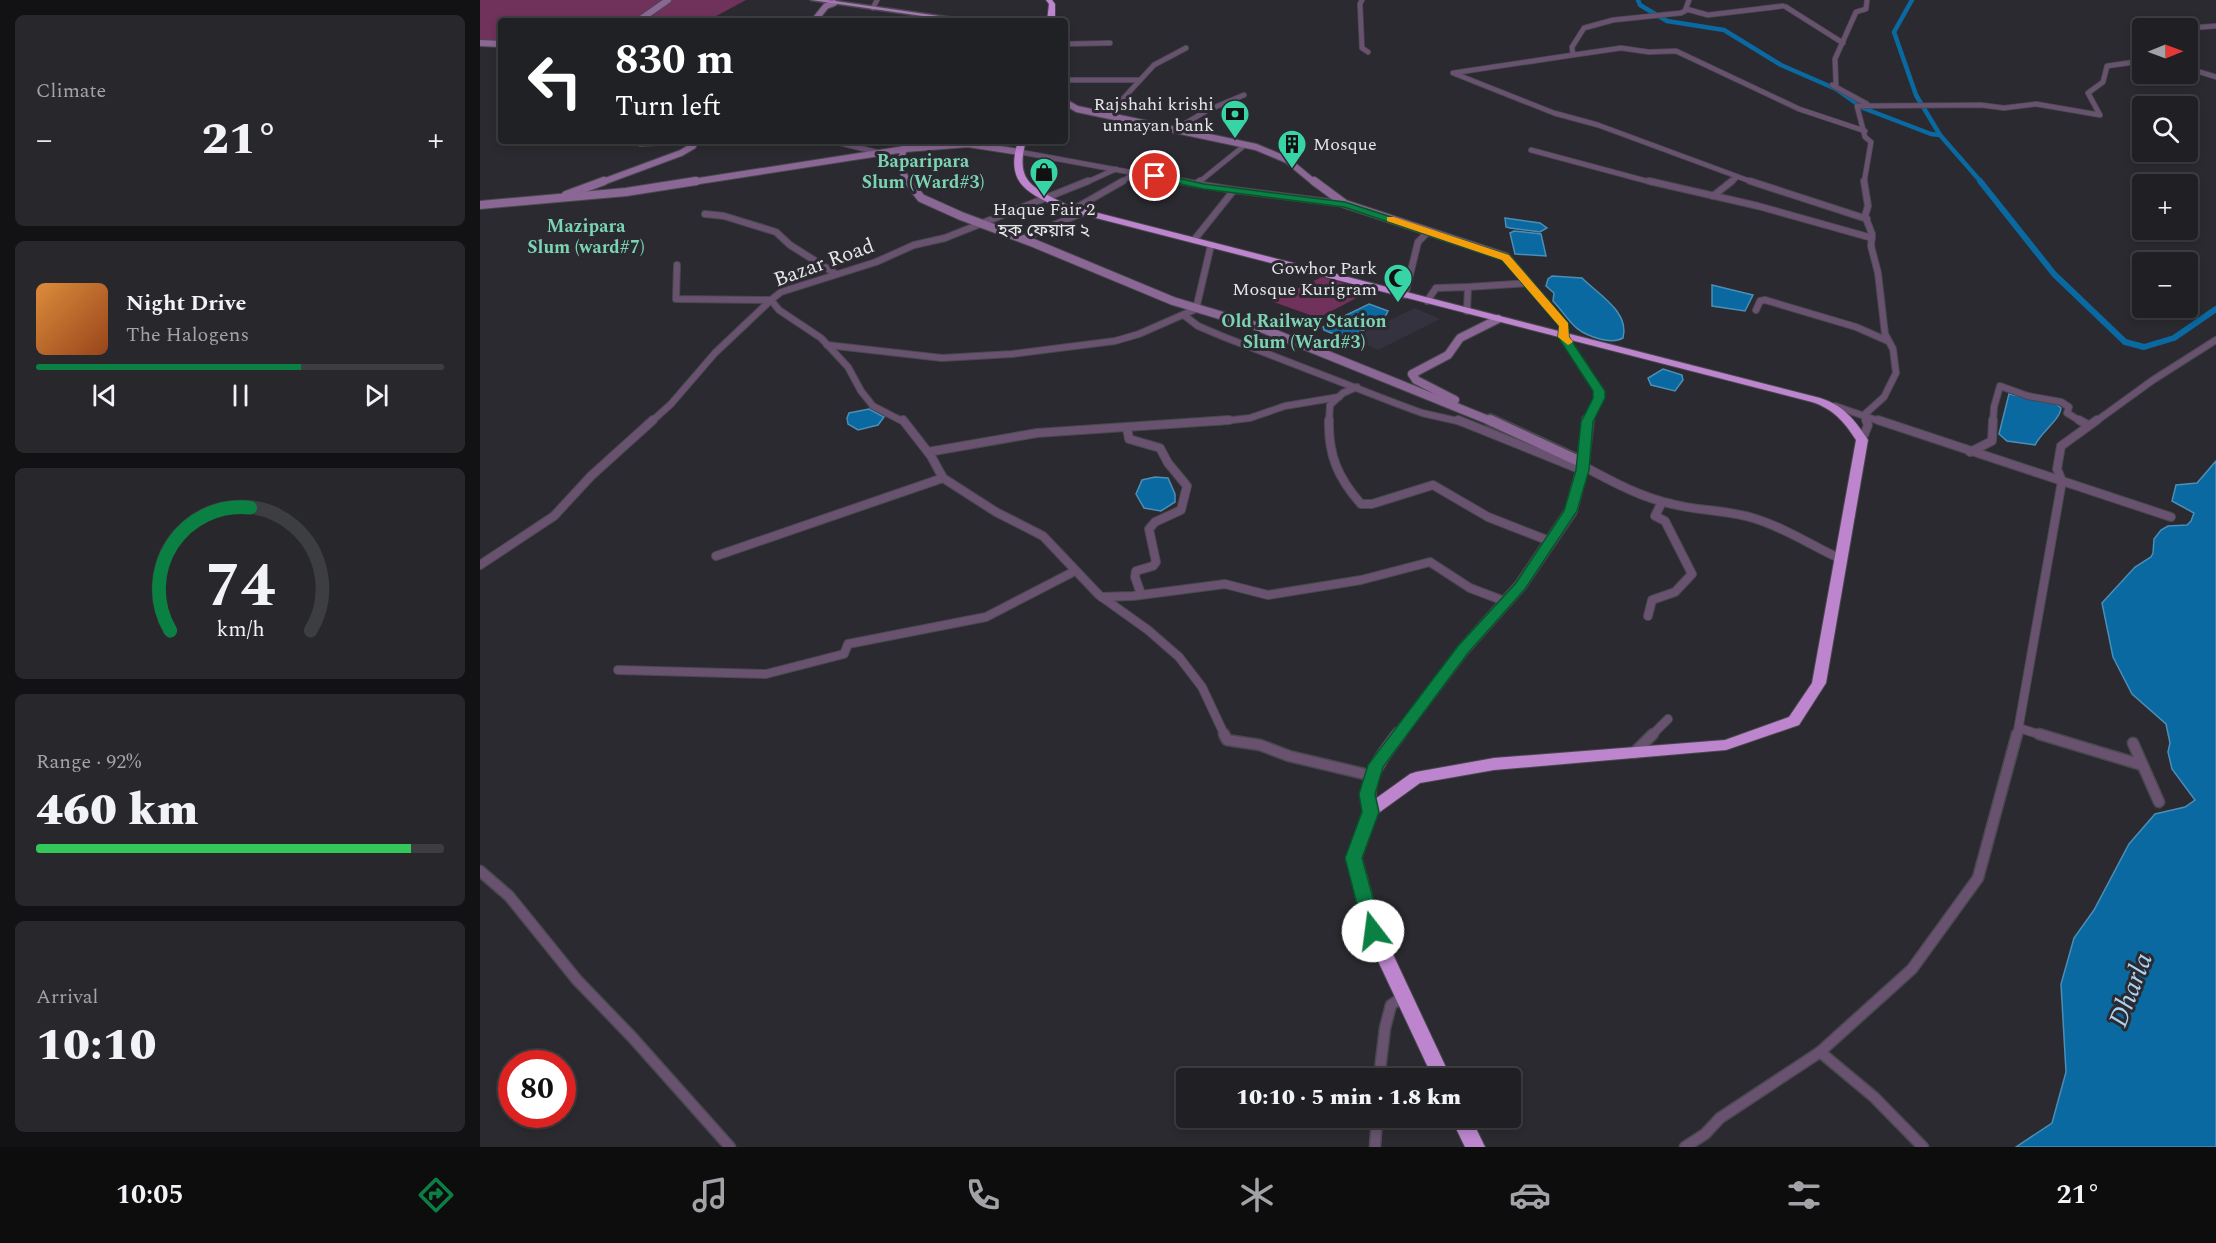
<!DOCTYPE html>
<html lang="en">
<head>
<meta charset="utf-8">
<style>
  body { margin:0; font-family:Spectral,"Noto Sans Bengali",serif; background:#28282c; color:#f1f3f6; height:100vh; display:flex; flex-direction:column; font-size:22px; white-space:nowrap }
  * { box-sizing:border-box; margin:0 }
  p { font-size:20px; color:#a2a3a6 }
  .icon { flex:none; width:33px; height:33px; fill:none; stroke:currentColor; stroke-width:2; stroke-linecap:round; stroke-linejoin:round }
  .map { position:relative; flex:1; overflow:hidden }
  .details { display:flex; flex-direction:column; gap:15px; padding:15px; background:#121214; width:480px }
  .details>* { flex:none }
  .banner { position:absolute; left:18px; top:18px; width:570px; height:126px; border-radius:6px; box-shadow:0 3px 9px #0003,0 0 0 2px #3d3e41; background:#202124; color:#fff; overflow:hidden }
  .needle { width:39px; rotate:89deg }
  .tools { position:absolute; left:1652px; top:18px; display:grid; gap:12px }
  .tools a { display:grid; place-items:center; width:66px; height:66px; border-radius:6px; background:#202024; box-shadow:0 3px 9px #0003,0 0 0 2px #3d3e41; font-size:30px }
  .speed { position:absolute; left:18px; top:1050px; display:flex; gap:12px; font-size:30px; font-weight:700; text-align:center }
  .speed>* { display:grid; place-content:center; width:78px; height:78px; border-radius:50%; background:#202024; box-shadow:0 3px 9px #0003,0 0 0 2px #3d3e41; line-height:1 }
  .speed .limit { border:9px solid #d22; background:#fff; color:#111 }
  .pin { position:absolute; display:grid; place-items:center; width:51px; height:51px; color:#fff; margin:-26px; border:3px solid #fff; border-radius:50%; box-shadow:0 2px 6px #0007 }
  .me { position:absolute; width:66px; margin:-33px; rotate:345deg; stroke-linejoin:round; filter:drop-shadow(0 0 4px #0008) }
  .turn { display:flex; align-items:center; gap:21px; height:126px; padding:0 18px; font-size:27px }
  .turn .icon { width:78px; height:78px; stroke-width:2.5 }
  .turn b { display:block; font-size:42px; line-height:51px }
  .big { font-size:45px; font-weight:800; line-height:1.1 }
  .details .widget { flex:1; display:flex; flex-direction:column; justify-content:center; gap:9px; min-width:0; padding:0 21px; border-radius:9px; background:#28282c }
  .details .dial { align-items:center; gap:0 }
  .dial svg { height:156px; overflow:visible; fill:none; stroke:#3d3e41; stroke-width:7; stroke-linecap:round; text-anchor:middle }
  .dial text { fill:#f1f3f6; stroke:none }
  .song { display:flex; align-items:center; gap:18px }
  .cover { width:72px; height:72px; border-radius:9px; background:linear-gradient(135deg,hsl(30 70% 55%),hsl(20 70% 35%)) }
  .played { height:6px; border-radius:3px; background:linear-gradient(90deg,#0b8043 65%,#3d3e41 65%) }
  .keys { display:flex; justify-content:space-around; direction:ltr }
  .heat { display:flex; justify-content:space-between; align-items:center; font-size:33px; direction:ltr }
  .charge { height:9px; border-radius:4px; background:linear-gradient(90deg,#34c759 92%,#3d3e41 0) }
  .trip { position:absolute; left:696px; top:1068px; width:345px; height:60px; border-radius:6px; background:#202024; box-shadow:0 3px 9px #0003,0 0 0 2px #3d3e41; font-weight:800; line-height:60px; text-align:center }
  .tabs { display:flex; height:96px; justify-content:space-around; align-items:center; background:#0d0d0e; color:#a2a3a6 }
  .tabs .icon { width:42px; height:42px }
  .tabs .on { color:#0b8043 }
  .tabs b { font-size:27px; color:#f1f3f6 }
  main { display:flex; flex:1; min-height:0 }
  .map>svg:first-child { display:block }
  .built { fill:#34323e }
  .green { fill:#70315a }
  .water { fill:#0969a0; stroke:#4b8eb6; stroke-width:1.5 }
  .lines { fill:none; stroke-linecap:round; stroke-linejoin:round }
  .canal-far1 { stroke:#0969a0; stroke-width:4.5 }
  .canal { stroke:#0969a0; stroke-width:6 }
  .street-far3-casing { stroke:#49484e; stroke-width:6 }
  .street-far2-casing { stroke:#49484e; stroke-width:8 }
  .street-far1-casing { stroke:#49484e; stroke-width:10 }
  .street-casing { stroke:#49484e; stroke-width:13 }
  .secondary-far3-casing { stroke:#49484e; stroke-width:8 }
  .secondary-far2-casing { stroke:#49484e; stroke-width:10 }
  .secondary-far1-casing { stroke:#49484e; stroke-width:14 }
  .secondary-casing { stroke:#49484e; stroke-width:16 }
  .primary-casing { stroke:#49484e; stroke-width:3 }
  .highway-casing { stroke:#49484e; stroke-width:2 }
  .street-far3 { stroke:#68526f; stroke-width:4.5 }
  .street-far2 { stroke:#68526f; stroke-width:6 }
  .street-far1 { stroke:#68526f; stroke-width:8 }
  .street { stroke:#68526f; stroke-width:10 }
  .secondary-far3 { stroke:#8b6795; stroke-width:6 }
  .secondary-far2 { stroke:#8b6795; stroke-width:8 }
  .secondary-far1 { stroke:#8b6795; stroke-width:10 }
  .secondary { stroke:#8b6795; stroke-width:14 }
  .primary { fill:#a577b2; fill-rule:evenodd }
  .highway { fill:#bd85cd; fill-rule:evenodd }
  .route { fill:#0b8043; stroke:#07532c; stroke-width:1.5 }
  .slow { fill:#f59e0b }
  .labels { text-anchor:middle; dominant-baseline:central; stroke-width:6; stroke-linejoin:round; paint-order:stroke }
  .far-poi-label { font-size:18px; fill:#e6e5e9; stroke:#2b2a30; text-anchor:end }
  .far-neighbourhood-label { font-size:18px; font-weight:bold; fill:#7ad4b3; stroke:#2b2a30 }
  .street-label { font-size:21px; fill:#e6e5e9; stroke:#2b2a30 }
  .near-water-label { font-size:27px; font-style:italic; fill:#acd2f1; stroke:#2b2a30 }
</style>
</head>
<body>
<main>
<section class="details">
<div class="widget"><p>Climate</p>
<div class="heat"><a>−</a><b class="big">21°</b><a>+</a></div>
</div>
<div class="widget">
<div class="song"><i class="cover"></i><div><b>Night Drive</b><p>The Halogens</p></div></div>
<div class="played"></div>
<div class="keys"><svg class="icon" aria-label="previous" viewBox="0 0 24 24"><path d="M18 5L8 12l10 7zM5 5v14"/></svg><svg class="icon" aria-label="pause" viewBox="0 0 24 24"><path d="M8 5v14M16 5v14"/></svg><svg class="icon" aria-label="next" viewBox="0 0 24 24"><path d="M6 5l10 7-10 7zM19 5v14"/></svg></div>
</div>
<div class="widget dial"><svg viewBox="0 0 100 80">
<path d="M14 69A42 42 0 1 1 86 69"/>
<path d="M14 69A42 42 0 0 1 55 6" stroke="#0b8043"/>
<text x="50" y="56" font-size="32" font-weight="700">74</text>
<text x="50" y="72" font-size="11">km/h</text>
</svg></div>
<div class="widget"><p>Range · 92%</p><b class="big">460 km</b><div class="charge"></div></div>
<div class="widget"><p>Arrival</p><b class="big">10:10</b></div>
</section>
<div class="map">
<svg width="1736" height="1147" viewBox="0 0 1736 1147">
  <rect width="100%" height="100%" fill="#2b2a30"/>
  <!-- built -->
  <polygon class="built" points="935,308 960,319 898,350 873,338"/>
  <!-- green -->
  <g class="green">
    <polygon points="0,0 266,0 227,21 21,21 21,47 0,46"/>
    <polygon points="842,277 890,291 838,318 791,301"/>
  </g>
  <!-- water -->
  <g class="water">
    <polygon points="1025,218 1060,223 1067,228 1060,232 1030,228 1026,227"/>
    <polygon points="1034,231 1061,234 1066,256 1035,254 1030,233"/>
    <path d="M1072 276 1102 278C1119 295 1150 312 1143 338 1136 342 1128 341 1120 339 1091 331 1091 320 1073 301L1074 293 1066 286 1068 279Z"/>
    <polygon points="1232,285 1273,295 1265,311 1232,306"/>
    <path d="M889 304 908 311 906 315C888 331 866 341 844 330L843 327 848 324Z"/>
    <polygon points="1183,369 1202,375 1203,380 1195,391 1171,385 1168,378"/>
    <path d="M1529 394 1576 404 1581 408C1580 420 1561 432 1555 445L1527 441 1519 434Z"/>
    <polygon points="389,409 404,417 398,425 378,430 368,424 367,418 369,413"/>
    <polygon points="1736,461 1736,1147 1536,1147 1572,1123 1586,1072 1581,984 1594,938 1614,910 1649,844 1675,814 1705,807 1715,800 1692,769 1688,752 1690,743 1686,724 1652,694 1633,657 1622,603 1655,567 1671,557 1673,553 1674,539 1681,530 1688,526 1707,525 1711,521 1714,513 1692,501 1696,485 1717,483"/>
    <polygon points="675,477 688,478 695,494 695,502 681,511 664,508 656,494 662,480"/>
  </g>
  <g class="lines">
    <!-- canal-far1 -->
    <g class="canal-far1">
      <polyline points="1158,0 1160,5 1187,21 1244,30 1301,65 1356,89 1383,108 1451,134 1460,135"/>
      <polyline points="1432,0 1414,32 1436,95 1460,135 1502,183"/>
    </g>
    <!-- canal -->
    <polyline class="canal" points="1500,181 1574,274 1645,342 1664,347 1694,338 1736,309"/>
    <!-- street-far3 casing -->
    <g class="street-far3-casing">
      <g id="street-far3">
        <polyline points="882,0 880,4 882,48 888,52"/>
        <polyline points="1209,0 1205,11 1201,13 1133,20 1104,28 1092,47 1093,55 973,73 1074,113 1118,125 1275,183"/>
        <polyline points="1306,7 1363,43"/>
        <polyline points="393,8 397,0"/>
        <polyline points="1206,9 1228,15 1303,6"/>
        <polyline points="1709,28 1736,26"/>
        <polyline points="585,44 630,43"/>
        <polyline points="1093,55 1141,48 1169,52 1196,51 1319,109 1385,131"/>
        <polyline points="1707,68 1736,77"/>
        <polyline points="585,80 660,80"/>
        <polyline points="1352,85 1387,104"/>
        <polyline points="1356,85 1355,59 1376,12 1386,9 1387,0"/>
        <polyline points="628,115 674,65 706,48"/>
        <polyline points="694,130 728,110 764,95"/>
        <polyline points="162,141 160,144 216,141"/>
        <polyline points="352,141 400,153"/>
        <polyline points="1051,150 1174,183"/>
        <polyline points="540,152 709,183"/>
        <polyline points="605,183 636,169"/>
        <polyline points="641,183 655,172"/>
        <polyline points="718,183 765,145"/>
        <polyline points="1250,183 1257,177"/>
        <polyline points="1384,183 1391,142 1385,137 1377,106 1501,105 1524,108 1556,104 1620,115 1608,93 1623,82 1627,66 1662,61"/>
      </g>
    </g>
    <!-- street-far2 casing -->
    <g class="street-far2-casing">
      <g id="street-far2">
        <polyline points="700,181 716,184 720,181"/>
        <polyline points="1169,181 1278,206 1392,238"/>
        <polyline points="1270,181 1387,219"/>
        <polyline points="716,184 754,190"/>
        <polyline points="1233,196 1252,181"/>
        <polyline points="594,209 643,181"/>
        <polyline points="225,214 244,216 296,232 310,245 356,274"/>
        <polyline points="542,239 604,212"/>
        <polyline points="714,240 754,190 865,204"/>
        <polyline points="988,287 1049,283"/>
        <polyline points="925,295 938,242 949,231"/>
        <polyline points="947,301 956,288 988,287 987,311"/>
        <polyline points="1276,310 1280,301 1285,300 1376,327 1408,341"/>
        <polyline points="705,316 718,326 744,337 915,403 942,413 982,422"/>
        <polyline points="347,345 462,358 532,354 635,341 659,334 716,309 731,245"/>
        <polyline points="1355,406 1402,422"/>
        <polyline points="1384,415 1404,397 1416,373 1413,349 1405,334 1398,273 1391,246 1392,234 1385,216 1388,206 1384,181"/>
        <polyline points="1384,415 1387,422"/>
        <polyline points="171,422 191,404 235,353 291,300 196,299 197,265"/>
        <polyline points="424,422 393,406 381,391 368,367 341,338 299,310 291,300 301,292 396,262 434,245 465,238 608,181"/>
        <polyline points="735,422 770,418 805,406 859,397"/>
        <polyline points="849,422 850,405 863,393 877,387"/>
        <polyline points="1513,422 1514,407 1520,386 1548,396 1581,402 1589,407 1587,413 1602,422"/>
        <polyline points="1615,422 1673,380 1736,340"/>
      </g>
    </g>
    <!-- street-far1 casing -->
    <g class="street-far1-casing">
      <g id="street-far1">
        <path d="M849 420C848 455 858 478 881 504H892L953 485 1008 517 1072 542"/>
        <polyline points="978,420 1102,470"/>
        <polyline points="1398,420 1691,517"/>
        <polyline points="1599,420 1608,425"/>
        <polyline points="647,428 649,439 680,448 688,463 707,486 701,510 675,522 669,529 676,562 673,566 656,571 655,577 661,594"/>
        <polyline points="1382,440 1388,425 1386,420"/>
        <polyline points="448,452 557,433 749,420"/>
        <polyline points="1490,452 1512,441 1513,420"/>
        <path d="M1103 466C1131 481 1160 497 1192 504 1219 511 1247 510 1273 518 1304 527 1332 546 1361 559"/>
        <polyline points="463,478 516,512 563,536 619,595 668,630 699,657 722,687 745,736"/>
        <polyline points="236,556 463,478 451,456 423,420"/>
        <polyline points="0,565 74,516 111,476 173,420"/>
        <polyline points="622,597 653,596 745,584 788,595 881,580 950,562 990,588 1027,602"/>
        <polyline points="1168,616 1172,600 1195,592 1212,574 1185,521 1175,516 1182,502"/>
        <polyline points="138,670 286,674 364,654 368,644 506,617 595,571"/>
        <polyline points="1539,728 1564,736"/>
        <polyline points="1171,736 1188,719"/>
        <polyline points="1537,736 1582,481 1577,469 1581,446 1617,420"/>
      </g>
    </g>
    <!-- street casing -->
    <g class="street-casing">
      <g id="street">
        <polyline points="744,734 747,740 780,745 809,756 893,776"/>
        <polyline points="1559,734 1662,765"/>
        <polyline points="1653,743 1679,802"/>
        <polyline points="1154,753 1173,734"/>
        <polyline points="0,871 29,896 97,980 152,1037 250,1147"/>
        <polyline points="1340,1052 1394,1097 1443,1147"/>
        <polyline points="899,1078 905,1028 911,1005 924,996"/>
        <polyline points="895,1147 897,1118"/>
        <polyline points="1205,1147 1225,1134 1240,1118 1340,1052 1432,969 1498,878 1537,734"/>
      </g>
    </g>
    <!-- secondary-far3 casing -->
    <g class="secondary-far3-casing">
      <g id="secondary-far3">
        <polyline points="158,21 188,0"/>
        <polyline points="334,21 346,6 354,3"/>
        <polyline points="0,43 21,44"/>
        <polyline points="585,102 597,109 776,147 807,160 835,183"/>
        <path d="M427 141C420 157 418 169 429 183"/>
        <polyline points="120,183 201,153 213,146 216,141"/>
        <polyline points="206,183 425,149 488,144 540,152"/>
      </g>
    </g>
    <!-- secondary-far2 casing -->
    <g class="secondary-far2-casing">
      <g id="secondary-far2">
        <polyline points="428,181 441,198 481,216 551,242 693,301 776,326 1013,422"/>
        <polyline points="834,181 865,204 1026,257 1084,325 1084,337 1119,391 1119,398 1107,422"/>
        <polyline points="86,195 124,181"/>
        <polyline points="0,205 146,192 216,181"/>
        <polyline points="975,400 936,380 932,374 968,355 980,338 1018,319"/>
      </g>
    </g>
    <!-- secondary-far1 casing -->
    <g class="secondary-far1-casing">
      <g id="secondary-far1">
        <polyline points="1010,420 1103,463"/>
        <polyline points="918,736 983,650 1040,586 1091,511 1102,470 1108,420"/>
      </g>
    </g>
    <!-- secondary casing -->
    <g class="secondary-casing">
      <path id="secondary" d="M890 811C884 777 900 759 919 734"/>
    </g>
    <!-- primary casing -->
    <g class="primary-casing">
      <polygon id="primary" points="331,0 348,0 494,21 477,21"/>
    </g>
    <!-- highway casing -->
    <g class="highway-casing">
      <g id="highway">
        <polygon points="566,0 572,0 575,4 575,21 567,21 569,4"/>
        <path d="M538 141H546C534 183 554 188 587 205L1340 398C1363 405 1375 420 1388 440L1346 683 1319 725 1246 750 1014 770 940 783 897 814 882 858 902 931 971 1078H953L884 931 866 858 884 807 930 774 936 772 1014 758 1245 740 1309 717 1332 683 1376 440C1364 421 1353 409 1332 402L581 209C547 192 525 184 538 141Z"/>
        <polygon points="971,1118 991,1118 1005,1147 985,1147"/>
      </g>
    </g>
    <!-- street-far3 -->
    <use href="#street-far3" class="street-far3"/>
    <!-- street-far2 -->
    <use href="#street-far2" class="street-far2"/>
    <!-- street-far1 -->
    <use href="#street-far1" class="street-far1"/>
    <!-- street -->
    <use href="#street" class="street"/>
    <!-- secondary-far3 -->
    <use href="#secondary-far3" class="secondary-far3"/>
    <!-- secondary-far2 -->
    <use href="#secondary-far2" class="secondary-far2"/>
    <!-- secondary-far1 -->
    <use href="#secondary-far1" class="secondary-far1"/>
    <!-- secondary -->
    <use href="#secondary" class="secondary"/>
    <!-- primary -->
    <use href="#primary" class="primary"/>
    <!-- highway -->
    <use href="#highway" class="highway"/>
  </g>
  <!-- route -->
  <polygon class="route" points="675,173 724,184 865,202 1029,255 1088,323 1089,337 1125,391 1125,398 1113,422 1109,470 1097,511 1045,589 988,653 903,767 895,794 899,812 882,858 902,931 900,936 893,938 887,936 884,931 865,858 882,812 879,794 888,765 978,646 1036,583 1084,511 1096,470 1101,422 1113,398 1113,391 1078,337 1079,326 1022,260 864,207 724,189 672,178 672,174"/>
  <!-- slow -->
  <polygon class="slow" points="907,217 914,217 1029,255 1088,323 1089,337 1093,342 1088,345 1078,337 1079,326 1022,260 907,221"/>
  <!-- icons -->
  <defs>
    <g id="bank-pin" transform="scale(1.5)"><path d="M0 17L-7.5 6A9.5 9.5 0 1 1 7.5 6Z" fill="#37d4a6" stroke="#2b2a30"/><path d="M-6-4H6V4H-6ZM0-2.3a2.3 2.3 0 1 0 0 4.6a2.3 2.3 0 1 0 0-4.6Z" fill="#111"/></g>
    <g id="building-pin" transform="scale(1.5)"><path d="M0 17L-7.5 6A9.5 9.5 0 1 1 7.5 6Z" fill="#37d4a6" stroke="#2b2a30"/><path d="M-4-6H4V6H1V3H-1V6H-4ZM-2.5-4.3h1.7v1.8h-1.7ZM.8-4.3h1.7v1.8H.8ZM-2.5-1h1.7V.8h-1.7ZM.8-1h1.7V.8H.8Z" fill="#111"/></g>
    <g id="shop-pin" transform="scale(1.5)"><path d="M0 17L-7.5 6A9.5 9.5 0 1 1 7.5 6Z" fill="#37d4a6" stroke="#2b2a30"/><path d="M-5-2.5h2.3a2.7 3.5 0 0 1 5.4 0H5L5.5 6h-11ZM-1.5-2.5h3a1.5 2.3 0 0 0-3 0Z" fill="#111"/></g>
    <g id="mosque-pin" transform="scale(1.5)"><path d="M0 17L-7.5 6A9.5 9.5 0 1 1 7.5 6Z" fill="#37d4a6" stroke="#2b2a30"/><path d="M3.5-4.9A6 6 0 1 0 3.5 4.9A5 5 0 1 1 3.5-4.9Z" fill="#111"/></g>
  </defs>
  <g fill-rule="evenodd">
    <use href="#bank-pin" x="755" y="114"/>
    <use href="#building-pin" x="812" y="144"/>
    <use href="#shop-pin" x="564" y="172"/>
    <use href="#mosque-pin" x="918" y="278"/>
  </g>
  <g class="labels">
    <!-- far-poi labels -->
    <g class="far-poi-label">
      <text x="734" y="104">Rajshahi krishi<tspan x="734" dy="21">unnayan bank</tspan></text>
      <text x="833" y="144" text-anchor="start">Mosque</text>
      <text x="564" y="209" text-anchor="middle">Haque Fair 2<tspan x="564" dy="21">হক ফেয়ার ২</tspan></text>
      <text x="897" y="268">Gowhor Park<tspan x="897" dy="21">Mosque Kurigram</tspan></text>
    </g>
    <!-- far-neighbourhood labels -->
    <g class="far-neighbourhood-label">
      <text x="443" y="161">Baparipara<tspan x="443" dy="21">Slum (Ward#3)</tspan></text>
      <text x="106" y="226">Mazipara<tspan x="106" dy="21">Slum (ward#7)</tspan></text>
      <text x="824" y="321">Old Railway Station<tspan x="824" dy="21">Slum (Ward#3)</tspan></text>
    </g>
    <!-- street labels -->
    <g class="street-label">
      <text transform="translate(344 263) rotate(-20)">Bazar Road</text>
    </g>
    <!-- near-water labels -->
    <g class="near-water-label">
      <text transform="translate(1651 990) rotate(-69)">Dharla</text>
    </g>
  </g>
</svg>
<div class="tools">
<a><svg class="needle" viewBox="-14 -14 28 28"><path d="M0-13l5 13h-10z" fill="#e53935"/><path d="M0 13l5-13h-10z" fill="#a2a3a6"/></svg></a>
<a><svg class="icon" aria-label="search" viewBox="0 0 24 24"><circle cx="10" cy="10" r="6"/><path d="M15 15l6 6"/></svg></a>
<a>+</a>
<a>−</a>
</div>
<div class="speed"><div class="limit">80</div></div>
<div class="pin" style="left:675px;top:176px;background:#d93025"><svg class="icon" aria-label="arrive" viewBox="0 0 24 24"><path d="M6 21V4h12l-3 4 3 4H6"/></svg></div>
<svg class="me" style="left:893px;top:931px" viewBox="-20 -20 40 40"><circle r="19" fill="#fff"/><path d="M0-13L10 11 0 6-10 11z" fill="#0b8043"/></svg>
<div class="trip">10:10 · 5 min · 1.8 km</div>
<div class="banner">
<div class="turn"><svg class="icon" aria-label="left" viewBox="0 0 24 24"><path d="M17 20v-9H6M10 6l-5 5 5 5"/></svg><div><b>830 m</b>Turn left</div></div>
</div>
</div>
</main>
<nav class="tabs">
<b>10:05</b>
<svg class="icon on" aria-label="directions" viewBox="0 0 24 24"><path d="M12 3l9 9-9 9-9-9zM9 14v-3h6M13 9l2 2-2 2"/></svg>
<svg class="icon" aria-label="music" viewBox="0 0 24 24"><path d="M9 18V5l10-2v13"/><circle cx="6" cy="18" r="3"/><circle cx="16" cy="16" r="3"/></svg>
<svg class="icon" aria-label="phone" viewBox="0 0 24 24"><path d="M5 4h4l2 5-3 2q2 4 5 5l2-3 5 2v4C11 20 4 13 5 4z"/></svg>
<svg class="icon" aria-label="climate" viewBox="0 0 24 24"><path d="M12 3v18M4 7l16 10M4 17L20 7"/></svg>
<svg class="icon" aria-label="car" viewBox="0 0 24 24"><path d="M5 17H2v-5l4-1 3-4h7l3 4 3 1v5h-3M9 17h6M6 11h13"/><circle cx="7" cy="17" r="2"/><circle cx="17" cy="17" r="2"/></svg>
<svg class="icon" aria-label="filters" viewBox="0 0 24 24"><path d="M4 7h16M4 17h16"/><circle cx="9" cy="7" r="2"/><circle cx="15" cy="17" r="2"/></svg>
<b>21°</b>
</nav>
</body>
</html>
